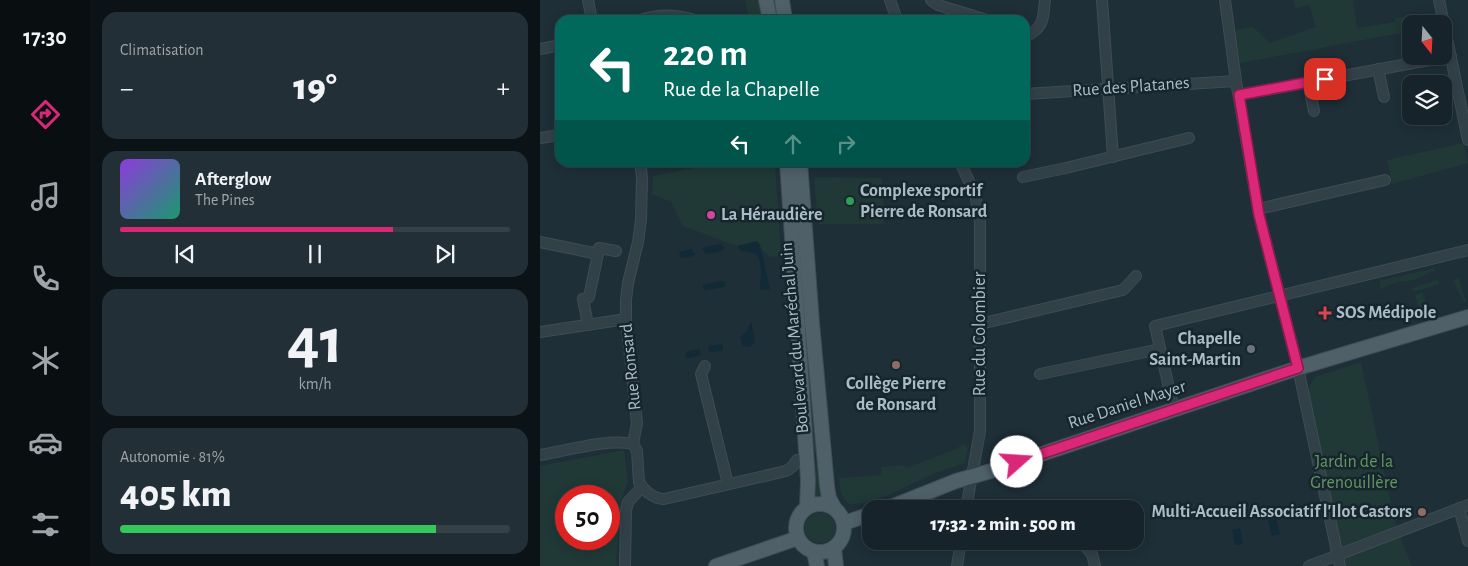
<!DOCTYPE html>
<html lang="fr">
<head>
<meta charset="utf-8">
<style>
  body { margin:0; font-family:"Alegreya Sans",sans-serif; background:#232f36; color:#f1f3f6; height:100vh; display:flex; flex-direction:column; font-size:19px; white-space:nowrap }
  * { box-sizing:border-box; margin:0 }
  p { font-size:16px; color:#9ea4a8 }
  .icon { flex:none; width:28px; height:28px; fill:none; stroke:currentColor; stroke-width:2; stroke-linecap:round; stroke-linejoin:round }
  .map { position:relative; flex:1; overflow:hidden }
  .details { display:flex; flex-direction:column; gap:12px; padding:12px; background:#0c1317; width:450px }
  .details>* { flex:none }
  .guide { position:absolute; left:15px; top:15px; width:475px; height:152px; border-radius:15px; box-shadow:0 2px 12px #0003,0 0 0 1px #354047; background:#00695c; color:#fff; overflow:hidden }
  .needle { width:32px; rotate:162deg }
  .controls { position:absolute; left:862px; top:15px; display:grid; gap:10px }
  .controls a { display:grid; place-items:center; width:50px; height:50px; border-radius:10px; background:#16232a; box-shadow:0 2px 12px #0003,0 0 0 1px #354047; font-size:25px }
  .speed { position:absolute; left:15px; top:485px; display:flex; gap:10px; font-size:25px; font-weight:700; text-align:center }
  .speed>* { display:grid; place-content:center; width:65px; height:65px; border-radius:50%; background:#16232a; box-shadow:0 2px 12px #0003,0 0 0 1px #354047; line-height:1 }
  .speed .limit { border:8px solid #d22; background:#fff; color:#111 }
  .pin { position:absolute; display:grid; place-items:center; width:42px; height:42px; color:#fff; margin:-21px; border-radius:10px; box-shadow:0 2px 8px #0006 }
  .me { position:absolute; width:55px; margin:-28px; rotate:71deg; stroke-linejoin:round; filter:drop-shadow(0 0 4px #0008) }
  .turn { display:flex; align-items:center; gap:18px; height:105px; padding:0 25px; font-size:22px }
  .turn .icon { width:65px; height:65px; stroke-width:2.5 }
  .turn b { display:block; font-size:35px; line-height:42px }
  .lanes { display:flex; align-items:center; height:48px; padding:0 25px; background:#0003; justify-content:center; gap:25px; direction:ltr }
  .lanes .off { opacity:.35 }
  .big { font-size:38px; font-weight:800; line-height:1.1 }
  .details .widget { flex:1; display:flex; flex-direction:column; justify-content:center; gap:8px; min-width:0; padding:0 18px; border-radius:15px; background:#232f36 }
  .details .dial { align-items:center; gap:0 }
  .dial b { font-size:65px; line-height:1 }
  .song { display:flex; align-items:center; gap:15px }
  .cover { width:60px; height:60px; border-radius:8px; background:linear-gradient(135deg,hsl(270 70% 55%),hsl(160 70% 35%)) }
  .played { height:5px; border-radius:2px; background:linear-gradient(90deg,#db2777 70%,#354047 70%) }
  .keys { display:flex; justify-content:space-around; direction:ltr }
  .heat { display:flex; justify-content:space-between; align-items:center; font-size:28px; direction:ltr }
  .charge { height:8px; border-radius:4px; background:linear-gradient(90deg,#34c759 81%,#354047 0) }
  .trip { position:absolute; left:322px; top:500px; width:282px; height:50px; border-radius:15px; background:#16232a; box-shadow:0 2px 12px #0003,0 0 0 1px #354047; font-weight:800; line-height:50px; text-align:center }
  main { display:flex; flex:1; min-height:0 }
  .tab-bar { display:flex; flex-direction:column; width:90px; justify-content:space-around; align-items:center; background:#090e11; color:#9ea4a8 }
  .tab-bar .icon { width:35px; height:35px }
  .tab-bar .on { color:#db2777 }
  .tab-bar b { font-size:22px; color:#f1f3f6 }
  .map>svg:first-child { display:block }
  .green { fill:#203936; fill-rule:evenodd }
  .water { fill:#122936 }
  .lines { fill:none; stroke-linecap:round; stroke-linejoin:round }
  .minor-casing { stroke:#3e4c55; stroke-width:12 }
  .major-casing { stroke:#3e4c55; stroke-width:16 }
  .minor { stroke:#324048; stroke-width:10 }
  .major { stroke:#4f6069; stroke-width:14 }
  .route-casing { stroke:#8e194d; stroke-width:12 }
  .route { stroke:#db2777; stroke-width:9 }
  .leisure-dot { fill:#2e9e5b; stroke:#17252d; stroke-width:2 }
  .hotel-dot { fill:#d1479c; stroke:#17252d; stroke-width:2 }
  .health-dot { fill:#e0444e; stroke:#17252d; stroke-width:2 }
  .worship-dot { fill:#6b7280; stroke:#17252d; stroke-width:2 }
  .education-dot { fill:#8d6e63; stroke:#17252d; stroke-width:2 }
  .labels { text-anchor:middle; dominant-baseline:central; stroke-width:5; stroke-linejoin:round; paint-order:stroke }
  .street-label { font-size:18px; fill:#abbcc6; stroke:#17252d }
  .poi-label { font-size:18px; font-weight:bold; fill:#abbcc6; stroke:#17252d; text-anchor:start }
  .park-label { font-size:18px; fill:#629762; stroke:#17252d }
</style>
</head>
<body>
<main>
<nav class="tab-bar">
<b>17:30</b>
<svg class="icon on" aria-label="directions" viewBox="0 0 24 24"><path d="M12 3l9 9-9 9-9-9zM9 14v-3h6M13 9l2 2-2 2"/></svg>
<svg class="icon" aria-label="music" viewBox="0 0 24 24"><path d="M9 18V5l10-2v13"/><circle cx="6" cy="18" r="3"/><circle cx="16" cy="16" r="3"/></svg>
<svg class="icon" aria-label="phone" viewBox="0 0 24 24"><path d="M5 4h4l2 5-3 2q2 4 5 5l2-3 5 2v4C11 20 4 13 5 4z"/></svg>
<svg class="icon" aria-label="climate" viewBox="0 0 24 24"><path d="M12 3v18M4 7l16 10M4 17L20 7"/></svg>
<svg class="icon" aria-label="car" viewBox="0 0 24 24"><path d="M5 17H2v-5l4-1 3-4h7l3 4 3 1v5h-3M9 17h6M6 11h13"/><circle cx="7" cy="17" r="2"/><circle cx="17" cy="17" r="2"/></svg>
<svg class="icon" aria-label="filters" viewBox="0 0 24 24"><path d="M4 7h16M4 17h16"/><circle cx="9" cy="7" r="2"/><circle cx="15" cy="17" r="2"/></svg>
</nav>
<section class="details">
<div class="widget"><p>Climatisation</p>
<div class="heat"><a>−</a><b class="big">19°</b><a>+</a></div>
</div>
<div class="widget">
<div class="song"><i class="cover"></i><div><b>Afterglow</b><p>The Pines</p></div></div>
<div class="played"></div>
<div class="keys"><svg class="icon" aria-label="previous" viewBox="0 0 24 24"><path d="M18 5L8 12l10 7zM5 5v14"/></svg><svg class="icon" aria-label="pause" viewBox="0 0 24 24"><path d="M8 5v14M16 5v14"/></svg><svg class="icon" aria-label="next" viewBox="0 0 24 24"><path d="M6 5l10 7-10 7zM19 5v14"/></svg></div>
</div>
<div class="widget dial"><b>41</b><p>km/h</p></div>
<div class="widget"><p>Autonomie · 81%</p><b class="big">405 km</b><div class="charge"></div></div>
</section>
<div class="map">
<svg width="928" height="566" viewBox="0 0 928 566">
  <rect width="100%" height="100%" fill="#1e2f38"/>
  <!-- green -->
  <g class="green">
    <polygon points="205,0 222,0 226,20 209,20"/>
    <polygon points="753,0 813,0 817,28 855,22 855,18 892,14 894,24 871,24 871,31 700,63 695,30 713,27 730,43 776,27 769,5 756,8"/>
    <polygon points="924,143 928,163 852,184 847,160"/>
    <polygon points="152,163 235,163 241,256 230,257 214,242 196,246 143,226 131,202 112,194 113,176 154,168"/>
    <polygon points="255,163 278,454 271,454 266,386"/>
    <polygon points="274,177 342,178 344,224 278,224"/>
    <path d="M895 268 896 271C888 272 883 277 876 279 860 283 857 279 841 290L839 281Z"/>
    <polygon points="919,278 926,302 924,302 913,280"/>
    <polygon points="898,280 899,284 873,292 872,288"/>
    <polygon points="882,292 888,312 881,315 875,295"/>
    <polygon points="821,362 856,526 872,566 804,566 768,389 775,377"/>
    <path d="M424 444 428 449 425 463C414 467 402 470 391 475 366 486 338 504 309 504 300 497 300 489 299 478L341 475V467L365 465 366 468 419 448 418 447Z"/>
    <path d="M84 450 88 482 83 494 76 559 77 566H0V466ZM26 496H69V539H26Z"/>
    <polygon points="279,462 285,500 273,500 271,463"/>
    <circle cx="280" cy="528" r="15"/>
  </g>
  <!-- water -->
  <g class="water">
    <path d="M217 241 220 245 230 289 221 290 220 288C220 280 225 258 213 253 210 252 205 252 201 251L198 246Z"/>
    <polygon points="181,244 184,248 183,251 166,254 162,249 162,248"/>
    <polygon points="152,249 155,254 153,256 141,258 139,252"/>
    <polygon points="180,281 185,282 185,287 165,290 163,289 163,285"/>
    <polygon points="211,321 215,342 210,347 203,346 200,338 208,329"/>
    <polygon points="182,344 183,345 183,351 169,352 168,348 169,346"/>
    <polygon points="159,349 161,355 150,358 145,357 146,352"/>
    <polygon points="736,519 740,534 732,536 728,520"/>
    <polygon points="700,528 703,544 695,545 692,530"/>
  </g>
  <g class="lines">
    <!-- minor casing -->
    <g class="minor-casing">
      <g id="minor">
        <polyline points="48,0 52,20"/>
        <polyline points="350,0 357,20"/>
        <polyline points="391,0 398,5 447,20"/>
        <polyline points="562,0 573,157"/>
        <polyline points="685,0 696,81 719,215 758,368 800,566"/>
        <polyline points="899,0 904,24"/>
        <path d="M100 20C119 14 135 14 155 20"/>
        <polyline points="904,24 928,140"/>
        <path d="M485 32 490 34C505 26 503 15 505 0"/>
        <polyline points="0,49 20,45"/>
        <polyline points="838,69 844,97"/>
        <polyline points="768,82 774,111"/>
        <polyline points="485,94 696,81"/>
        <polyline points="699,95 911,56"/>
        <polyline points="0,138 20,135"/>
        <path d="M100 162 102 177 101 220 98 242 88 283 86 300V319L97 423 93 444 97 451 99 482C104 491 114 499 124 499L246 471 252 467 257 460"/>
        <polyline points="420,162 435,194 440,222 440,431 426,509"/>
        <polyline points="483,177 526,168 649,138"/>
        <polyline points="718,209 845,180"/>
        <polyline points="0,242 58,254 49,297 43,299 48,325"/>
        <polyline points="58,254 59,248 76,251"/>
        <polyline points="440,324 583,290 596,276"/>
        <polyline points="0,332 86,319"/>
        <polyline points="165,366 161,374 188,484"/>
        <polyline points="500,374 620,349"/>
        <polyline points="634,410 615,326 928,250"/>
        <path d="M0 455C26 451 68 438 93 444"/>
        <polyline points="919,508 928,541"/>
        <polyline points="541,541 552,554 555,566"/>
        <polyline points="85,566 86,511 88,502 102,487"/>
        <polyline points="417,566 421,541"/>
        <polyline points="769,566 928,505"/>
      </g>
    </g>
    <!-- major casing -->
    <g class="major-casing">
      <g id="major">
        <polyline points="226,0 230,20"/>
        <polyline points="242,0 245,20"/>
        <polyline points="247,162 268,480 267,507"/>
        <polyline points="260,162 272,323 287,486 289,498 295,509"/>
        <circle cx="280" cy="528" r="24"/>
        <polyline points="346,509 416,481 451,471 758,368 928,317"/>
        <polyline points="304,523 331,514"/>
        <polyline points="294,548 296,566"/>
        <polyline points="274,552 277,566"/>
        <polyline points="176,566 258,538"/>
      </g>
    </g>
    <!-- minor -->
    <use href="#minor" class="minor"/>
    <!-- major -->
    <use href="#major" class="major"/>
  </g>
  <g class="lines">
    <!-- route casing -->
    <g class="route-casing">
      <polyline id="route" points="477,462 758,368 719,215 699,95 785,79"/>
    </g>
    <!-- route -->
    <use href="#route" class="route"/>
  </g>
  <!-- markers -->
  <circle class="leisure-dot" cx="310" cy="201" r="5"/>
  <circle class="hotel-dot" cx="171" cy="215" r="5"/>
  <path class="health-dot" d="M782.5 305.5h5v5h5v5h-5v5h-5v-5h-5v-5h5z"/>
  <circle class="worship-dot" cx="711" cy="349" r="5"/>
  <g class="education-dot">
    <circle cx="356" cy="365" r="5"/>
    <circle cx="882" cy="512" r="5"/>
  </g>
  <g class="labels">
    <!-- street labels -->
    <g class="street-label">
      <text transform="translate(591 87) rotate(-4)">Rue des Platanes</text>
      <text transform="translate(440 334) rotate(-90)">Rue du Colombier</text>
      <text transform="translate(255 338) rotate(-95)">Boulevard du Maréchal Juin</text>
      <text transform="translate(91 367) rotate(-96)">Rue Ronsard</text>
      <text transform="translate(587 405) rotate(-18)">Rue Daniel Mayer</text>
    </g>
    <!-- poi labels -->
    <g class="poi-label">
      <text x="320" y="191">Complexe sportif<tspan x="320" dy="21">Pierre de Ronsard</tspan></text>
      <text x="181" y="215">La Héraudière</text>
      <text x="796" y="313">SOS Médipole</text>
      <text x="701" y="339" text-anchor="end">Chapelle<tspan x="701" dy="21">Saint-Martin</tspan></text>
      <text x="356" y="384" text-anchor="middle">Collège Pierre<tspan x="356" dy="21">de Ronsard</tspan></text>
      <text x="872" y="512" text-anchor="end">Multi-Accueil Associatif l'Ilot Castors</text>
    </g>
    <!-- park labels -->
    <g class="park-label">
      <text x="814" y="462">Jardin de la<tspan x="814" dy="21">Grenouillère</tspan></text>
    </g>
  </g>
</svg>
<div class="controls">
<a><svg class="needle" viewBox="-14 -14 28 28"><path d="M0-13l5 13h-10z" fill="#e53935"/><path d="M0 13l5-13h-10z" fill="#9ea4a8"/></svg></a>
<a><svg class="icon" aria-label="layers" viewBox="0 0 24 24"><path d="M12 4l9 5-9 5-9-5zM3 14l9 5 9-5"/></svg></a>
</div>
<div class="speed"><div class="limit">50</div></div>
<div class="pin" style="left:785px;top:79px;background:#d93025"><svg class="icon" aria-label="arrive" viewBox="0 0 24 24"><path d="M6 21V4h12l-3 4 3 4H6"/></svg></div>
<svg class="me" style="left:477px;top:462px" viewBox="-20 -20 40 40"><circle r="19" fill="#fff"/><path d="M0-13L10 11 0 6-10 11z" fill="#db2777"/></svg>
<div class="trip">17:32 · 2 min · 500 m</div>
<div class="guide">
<div class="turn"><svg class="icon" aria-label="left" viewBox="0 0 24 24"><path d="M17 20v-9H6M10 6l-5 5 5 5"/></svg><div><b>220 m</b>Rue de la Chapelle</div></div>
<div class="lanes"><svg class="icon" aria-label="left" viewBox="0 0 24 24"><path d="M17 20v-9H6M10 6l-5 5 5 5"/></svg><svg class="icon off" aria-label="ahead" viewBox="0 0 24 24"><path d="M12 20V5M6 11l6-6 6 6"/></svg><svg class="icon off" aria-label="right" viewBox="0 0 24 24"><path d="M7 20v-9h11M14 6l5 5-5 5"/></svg></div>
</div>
</div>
</main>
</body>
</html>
